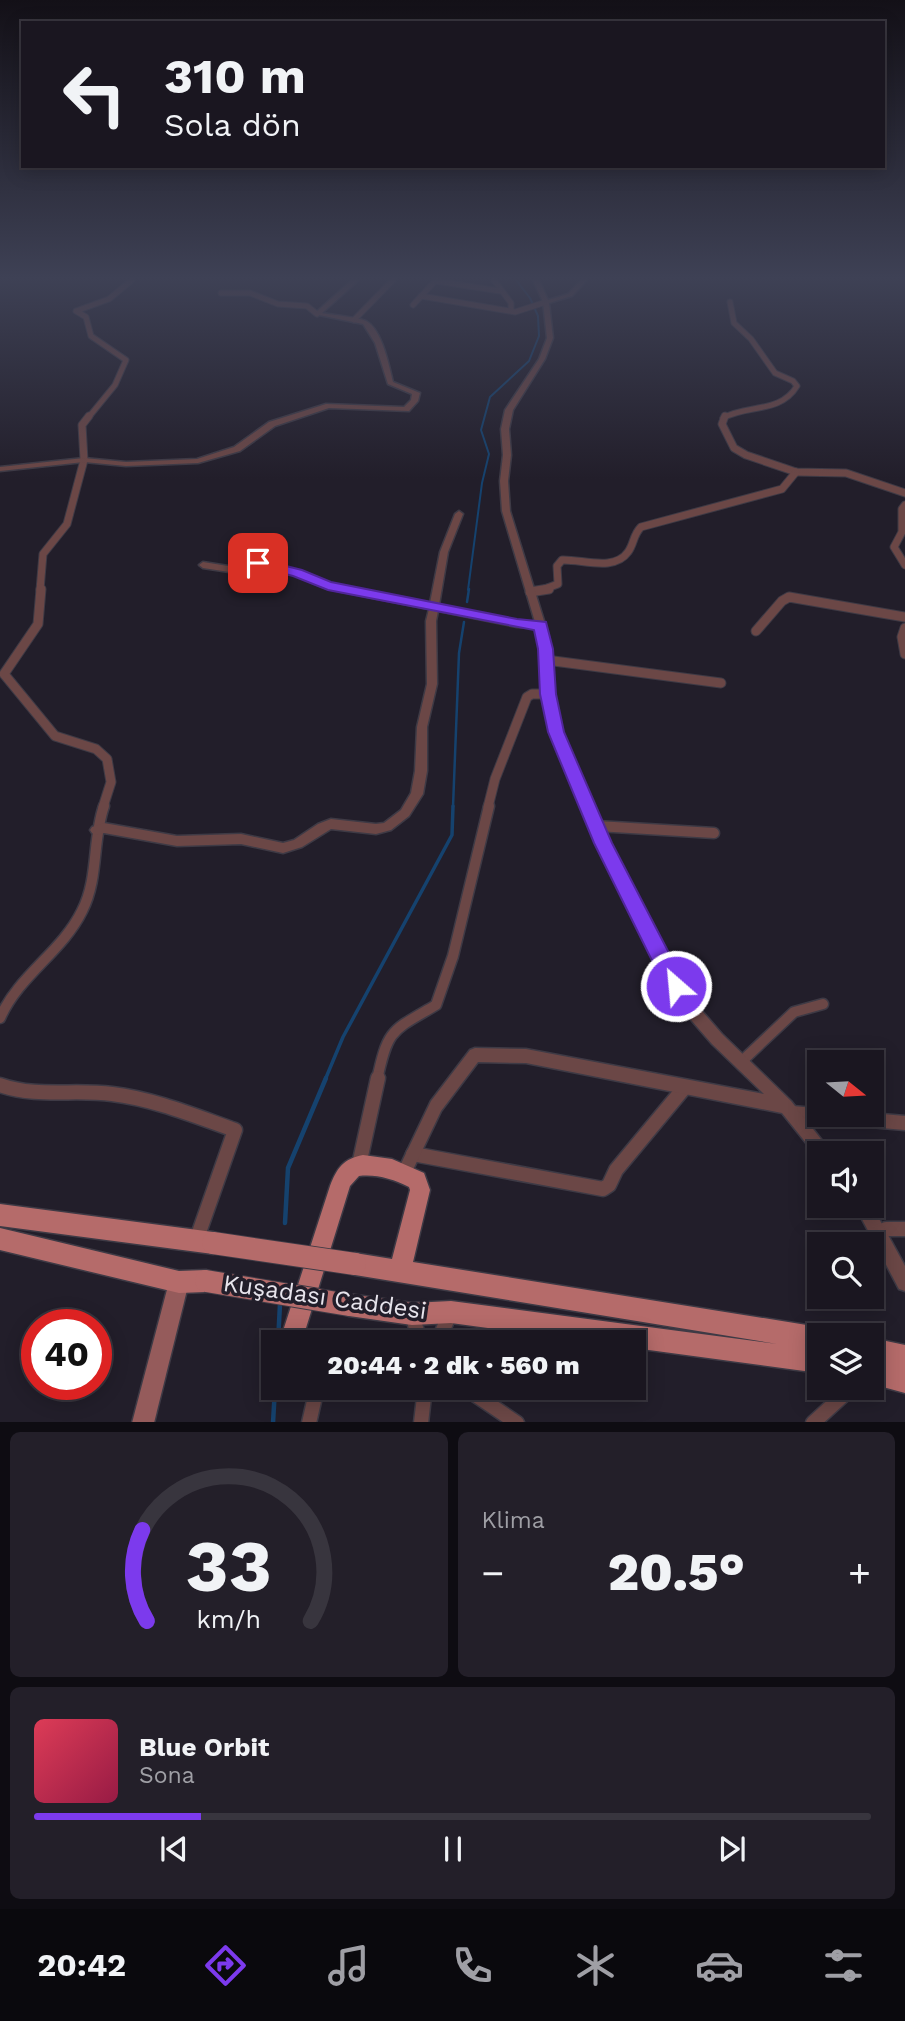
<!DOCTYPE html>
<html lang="tr">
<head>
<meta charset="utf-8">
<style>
  body { margin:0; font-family:"Work Sans",sans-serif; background:#231f29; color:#f1f3f6; height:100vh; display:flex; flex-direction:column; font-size:26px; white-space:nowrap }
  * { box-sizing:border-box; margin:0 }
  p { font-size:23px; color:#9f9fa5 }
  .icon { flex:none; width:38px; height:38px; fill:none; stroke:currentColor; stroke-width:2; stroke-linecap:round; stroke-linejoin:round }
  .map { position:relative; height:1422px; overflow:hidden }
  .panel { display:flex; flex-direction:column; gap:10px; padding:10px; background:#0e0c12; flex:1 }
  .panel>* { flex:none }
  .guide { position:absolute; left:21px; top:21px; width:864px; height:147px; border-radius:0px; box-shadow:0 4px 18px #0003,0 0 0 2px #38353e; background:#1a1620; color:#f1f3f6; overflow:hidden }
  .needle { width:46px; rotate:108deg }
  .fabs { position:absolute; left:807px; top:1050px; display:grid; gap:14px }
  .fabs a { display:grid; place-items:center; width:77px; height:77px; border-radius:0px; background:#1a1620; box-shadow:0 4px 18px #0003,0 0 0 2px #38353e; font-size:35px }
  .speed { position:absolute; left:21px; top:1309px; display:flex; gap:14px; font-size:35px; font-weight:700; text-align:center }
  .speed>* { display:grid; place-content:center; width:91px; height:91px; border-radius:50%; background:#1a1620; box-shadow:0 4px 18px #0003,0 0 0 2px #38353e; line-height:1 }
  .speed .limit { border:10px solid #d22; background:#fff; color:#111 }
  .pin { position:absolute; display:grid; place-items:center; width:60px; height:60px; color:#fff; margin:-30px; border-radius:14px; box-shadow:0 4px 10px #0006 }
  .me { position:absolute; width:77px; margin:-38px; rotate:333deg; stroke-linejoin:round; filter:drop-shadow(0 0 5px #0008) }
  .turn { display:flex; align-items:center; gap:24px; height:147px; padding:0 28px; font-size:32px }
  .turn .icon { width:91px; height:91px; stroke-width:2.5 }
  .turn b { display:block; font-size:49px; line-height:60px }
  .big { font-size:52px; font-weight:800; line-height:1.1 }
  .panel .card { flex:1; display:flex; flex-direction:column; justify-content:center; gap:10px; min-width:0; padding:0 24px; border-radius:10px; background:#231f29 }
  .panel .dial { align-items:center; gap:0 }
  .dial svg { height:182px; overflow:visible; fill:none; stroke:#38353e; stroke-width:7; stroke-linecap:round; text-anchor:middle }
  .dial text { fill:#f1f3f6; stroke:none }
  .song { display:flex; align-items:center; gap:21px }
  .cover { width:84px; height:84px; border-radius:10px; background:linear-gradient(135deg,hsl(350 70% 55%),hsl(340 70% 35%)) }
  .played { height:7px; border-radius:4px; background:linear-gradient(90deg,#7c3aed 20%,#38353e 20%) }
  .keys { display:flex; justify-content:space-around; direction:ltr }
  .heat { display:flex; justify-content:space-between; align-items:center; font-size:38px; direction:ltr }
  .panel .tiles { flex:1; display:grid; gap:10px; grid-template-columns:1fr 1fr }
  .card:last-child { grid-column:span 2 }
  .trip { position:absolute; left:261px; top:1330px; width:385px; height:70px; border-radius:0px; background:#1a1620; box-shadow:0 4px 18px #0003,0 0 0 2px #38353e; font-weight:800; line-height:70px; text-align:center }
  .tab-bar { display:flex; height:112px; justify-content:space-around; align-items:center; background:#0a090d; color:#9f9fa5 }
  .tab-bar .icon { width:49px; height:49px }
  .tab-bar .active { color:#7c3aed }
  .tab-bar b { font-size:32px; color:#f1f3f6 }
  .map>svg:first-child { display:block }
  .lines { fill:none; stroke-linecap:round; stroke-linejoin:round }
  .stream-far3 { stroke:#15426e; stroke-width:2 }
  .stream-far2 { stroke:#15426e; stroke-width:2.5 }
  .stream-far1 { stroke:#15426e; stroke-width:3.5 }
  .stream { stroke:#15426e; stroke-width:4.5 }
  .minor-far4-casing { stroke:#3e3a45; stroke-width:7 }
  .minor-far3-casing { stroke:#3e3a45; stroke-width:9 }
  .minor-far2-casing { stroke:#3e3a45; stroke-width:11 }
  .minor-far1-casing { stroke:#3e3a45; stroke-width:13 }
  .minor-casing { stroke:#3e3a45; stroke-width:17 }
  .tertiary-casing { stroke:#3e3a45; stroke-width:3 }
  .secondary-casing { stroke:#3e3a45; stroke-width:3 }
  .primary-casing { stroke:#3e3a45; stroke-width:3 }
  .minor-far4 { stroke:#6b4746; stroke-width:5 }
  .minor-far3 { stroke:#6b4746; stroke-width:7 }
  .minor-far2 { stroke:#6b4746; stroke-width:9 }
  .minor-far1 { stroke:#6b4746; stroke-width:10 }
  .minor { stroke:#6b4746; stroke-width:14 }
  .tertiary { fill:#6b4746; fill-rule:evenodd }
  .secondary { fill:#955b5b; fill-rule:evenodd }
  .primary { fill:#b56b6a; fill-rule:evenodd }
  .primary-bridge-casing { stroke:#3e3a45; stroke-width:24; stroke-linecap:butt }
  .primary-bridge { stroke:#b56b6a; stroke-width:22 }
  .route { fill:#7c3aed; stroke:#51269a; stroke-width:2 }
  .labels { text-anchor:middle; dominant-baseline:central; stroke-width:7; stroke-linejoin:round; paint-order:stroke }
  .near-street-label { font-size:24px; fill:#e7e4ec; stroke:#221e2a }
</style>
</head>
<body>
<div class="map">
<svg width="905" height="1423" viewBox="0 0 905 1423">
  <rect width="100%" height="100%" fill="#221e2a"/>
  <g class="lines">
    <!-- stream-far3 -->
    <polyline class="stream-far3" points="468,590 482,483 489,454 481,430 490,397 529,361 539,336 538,316 530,298 516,280"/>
    <!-- stream-far2 -->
    <g class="stream-far2">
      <polyline points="467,602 469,589"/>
      <polyline points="453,807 459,653 464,622"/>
    </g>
    <!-- stream-far1 -->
    <polyline class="stream-far1" points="325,1080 343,1037 452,835 453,806"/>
    <!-- stream -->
    <g class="stream">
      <polyline points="285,1223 288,1168 326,1078"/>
      <polyline points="278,1342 280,1304"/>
      <polyline points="273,1423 275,1388"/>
    </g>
    <!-- minor-far4 casing -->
    <g class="minor-far4-casing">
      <g id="minor-far4">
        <polyline points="494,280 511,303 511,310"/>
        <polyline points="436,281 500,291"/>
        <polyline points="221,293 250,293 278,304 307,306 317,314"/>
        <polyline points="421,296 515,312 546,302"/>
        <polyline points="413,305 436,280"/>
        <polyline points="354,320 393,280"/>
        <polyline points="88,418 115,385 126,360 91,336 86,317 76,311 109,299 132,280"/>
        <path d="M723 418C747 404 780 414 797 386L793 381 775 373 751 339 734 323 730 302"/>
      </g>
    </g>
    <!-- minor-far3 casing -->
    <g class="minor-far3-casing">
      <g id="minor-far3">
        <polyline points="725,416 722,424 734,448 746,455 796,472 846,473 905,493"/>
        <polyline points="905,505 902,509 902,532 894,547 905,565"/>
        <polyline points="40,590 43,554 67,524 84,460 82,425 89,416"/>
        <path d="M542 590 558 584 557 566 562 560C582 559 614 572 628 552 634 544 633 535 641 527L782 489 796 472"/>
      </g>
    </g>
    <!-- minor-far2 casing -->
    <g class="minor-far2-casing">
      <g id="minor-far2">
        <polyline points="41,589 38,624 4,674 55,736 96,749 107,759 111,782 103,807"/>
        <polyline points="530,592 549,589"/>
        <polyline points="905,628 902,637 905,654"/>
        <polyline points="756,631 782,601 789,597 905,617"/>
        <polyline points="546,660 721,683"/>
        <polyline points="488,807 495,779 527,697 532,694 548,694"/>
      </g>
    </g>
    <!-- minor-far1 casing -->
    <g class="minor-far1-casing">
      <g id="minor-far1">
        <polyline points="597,826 714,833"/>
        <path d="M0 1018C19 975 62 952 82 911 99 878 92 840 104 806"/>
        <polyline points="741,1062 794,1012 823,1004"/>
        <path d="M377 1080C388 1028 392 1031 436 1005L453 956 489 806"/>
      </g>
    </g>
    <!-- minor casing -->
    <g class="minor-casing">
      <g id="minor">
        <path d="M0 1085C37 1098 74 1089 112 1094 154 1099 195 1116 235 1130L196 1241"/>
        <polyline points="792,1113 905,1123"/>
        <polyline points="413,1154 603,1189 609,1185 616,1170 685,1087"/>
        <polyline points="359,1165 378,1078"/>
        <polyline points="878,1233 886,1229 905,1229"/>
        <polyline points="412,1314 420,1342"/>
        <polyline points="438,1342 450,1313"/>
        <polyline points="465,1388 517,1423"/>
        <polyline points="309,1423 317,1388"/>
        <polyline points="421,1423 425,1388"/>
        <polyline points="813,1423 848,1391 848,1388"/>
      </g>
    </g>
    <!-- tertiary casing -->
    <g class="tertiary-casing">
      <g id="tertiary">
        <path d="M352 280H359L322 313C333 315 357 317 366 321 382 329 389 366 393 382L420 393 418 401 409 411 329 408 275 426 240 451 198 463 126 466 84 462 0 471V467L84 458 126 462 197 459 234 447 269 422 326 404 404 407 411 400 412 394 388 384 375 343 363 324 314 314Z"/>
        <polygon points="533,280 539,280 548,300 568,294 581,280 587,280 572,296 549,303 553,338 545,359 513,410 509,429 511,455 508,481 510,511 549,637 553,694 561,732 609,842 689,996 722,1034 791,1101 828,1148 831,1153 819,1153 819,1159 782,1113 526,1063 478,1062 441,1111 409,1178 404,1181 399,1178 396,1173 399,1168 431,1101 470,1050 475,1048 526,1049 764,1094 712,1044 679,1006 597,843 551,732 543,694 539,637 536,628 517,627 438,611 436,621 437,684 427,727 427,771 423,794 409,816 391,830 376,834 331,829 302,847 283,853 241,844 177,846 104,833 96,835 92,833 90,830 92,827 104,823 177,836 241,834 283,843 294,840 318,824 331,819 376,824 384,823 401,810 411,793 415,771 417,727 427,684 426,621 429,609 328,589 294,575 260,566 252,574 249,575 203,568 199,565 203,562 247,569 258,560 300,571 330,584 430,603 440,552 455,514 459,511 463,514 448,552 439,605 517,621 535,622 502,511 500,481 503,455 501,429 505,410 539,359 547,338 543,302"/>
        <polygon points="855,1206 872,1206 905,1266 905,1291 899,1289"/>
      </g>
    </g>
    <!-- secondary casing -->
    <g class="secondary-casing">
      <polygon id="secondary" points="179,1272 186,1275 189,1282 154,1423 132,1423 169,1282 172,1275"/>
    </g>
    <!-- primary casing -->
    <g class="primary-casing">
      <g id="primary">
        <path d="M363 1155 392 1159 424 1173 430 1190 413 1262 819 1327 827 1331 829 1335H819V1373L634 1348V1342H592L451 1323 412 1325 349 1316 341 1313 338 1305 341 1297 349 1294 412 1303 451 1301 777 1344 355 1275 347 1272 344 1264 347 1256 355 1253 392 1259 410 1190 409 1187C393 1179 376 1174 359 1176L350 1186 306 1328 311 1342H289L284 1328 330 1186C337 1168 343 1159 363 1155Z"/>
        <polygon points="0,1204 213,1232 221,1235 224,1243 221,1251 213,1254 0,1226"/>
        <polygon points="0,1228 179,1271 206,1270 214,1273 217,1281 214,1289 206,1292 179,1293 0,1250"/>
        <polygon points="872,1338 905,1345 905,1369 898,1367 905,1369 905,1393 872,1384"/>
      </g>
    </g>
    <!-- minor-far4 -->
    <use href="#minor-far4" class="minor-far4"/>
    <!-- minor-far3 -->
    <use href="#minor-far3" class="minor-far3"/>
    <!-- minor-far2 -->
    <use href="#minor-far2" class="minor-far2"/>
    <!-- minor-far1 -->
    <use href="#minor-far1" class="minor-far1"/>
    <!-- minor -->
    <use href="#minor" class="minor"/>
    <!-- tertiary -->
    <use href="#tertiary" class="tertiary"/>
    <!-- secondary -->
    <use href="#secondary" class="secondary"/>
    <!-- primary -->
    <use href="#primary" class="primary"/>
    <!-- primary-bridge casing -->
    <g class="primary-bridge-casing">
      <g id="primary-bridge">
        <polyline points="213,1243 355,1264"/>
        <polyline points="206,1281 349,1305"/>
      </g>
    </g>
    <!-- primary-bridge -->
    <use href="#primary-bridge" class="primary-bridge"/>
  </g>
  <!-- sky -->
  <linearGradient id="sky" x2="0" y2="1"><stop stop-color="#131017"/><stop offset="0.58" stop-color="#3e4155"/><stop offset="1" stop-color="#3e4155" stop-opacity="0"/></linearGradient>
  <rect width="905" height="479" fill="url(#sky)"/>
  <!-- route -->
  <polygon class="route" points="258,559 302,570 331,582 517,619 546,622 553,649 556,694 564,732 612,843 683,980 686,986 683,993 676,996 668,993 594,843 548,732 540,694 538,649 534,630 328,590 293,576 254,566 254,560"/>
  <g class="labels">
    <!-- near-street labels -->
    <g class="near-street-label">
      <text transform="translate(325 1297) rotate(8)">Kuşadası Caddesi</text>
    </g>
  </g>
</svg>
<div class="fabs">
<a><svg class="needle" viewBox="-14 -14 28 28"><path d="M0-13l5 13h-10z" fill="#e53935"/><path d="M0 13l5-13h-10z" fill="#9f9fa5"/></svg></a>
<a><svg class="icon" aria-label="sound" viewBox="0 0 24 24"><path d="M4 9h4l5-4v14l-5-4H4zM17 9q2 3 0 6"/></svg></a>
<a><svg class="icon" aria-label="search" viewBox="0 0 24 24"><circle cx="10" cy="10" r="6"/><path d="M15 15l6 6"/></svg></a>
<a><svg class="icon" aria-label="layers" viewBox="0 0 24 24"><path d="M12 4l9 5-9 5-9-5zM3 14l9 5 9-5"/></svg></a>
</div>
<div class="speed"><div class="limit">40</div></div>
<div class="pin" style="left:258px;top:563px;background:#d93025"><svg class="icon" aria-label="arrive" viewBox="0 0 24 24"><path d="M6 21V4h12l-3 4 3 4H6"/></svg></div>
<svg class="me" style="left:676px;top:986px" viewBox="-20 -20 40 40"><circle r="17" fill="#7c3aed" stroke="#fff" stroke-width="3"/><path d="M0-11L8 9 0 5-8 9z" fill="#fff"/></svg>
<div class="trip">20:44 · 2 dk · 560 m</div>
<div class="guide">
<div class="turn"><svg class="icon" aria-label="left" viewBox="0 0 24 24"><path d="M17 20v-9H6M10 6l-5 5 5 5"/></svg><div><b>310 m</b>Sola dön</div></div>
</div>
</div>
<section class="panel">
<div class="tiles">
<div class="card dial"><svg viewBox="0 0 100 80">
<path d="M14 69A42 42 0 1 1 86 69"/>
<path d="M14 69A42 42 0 0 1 12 29" stroke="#7c3aed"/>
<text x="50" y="56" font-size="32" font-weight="700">33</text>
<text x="50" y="72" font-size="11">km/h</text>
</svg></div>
<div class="card"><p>Klima</p>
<div class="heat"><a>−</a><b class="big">20.5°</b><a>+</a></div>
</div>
<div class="card">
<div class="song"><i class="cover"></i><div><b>Blue Orbit</b><p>Sona</p></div></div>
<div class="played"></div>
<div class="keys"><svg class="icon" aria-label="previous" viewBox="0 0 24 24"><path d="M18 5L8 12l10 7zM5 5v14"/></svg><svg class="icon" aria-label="pause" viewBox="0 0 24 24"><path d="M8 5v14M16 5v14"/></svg><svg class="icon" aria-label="next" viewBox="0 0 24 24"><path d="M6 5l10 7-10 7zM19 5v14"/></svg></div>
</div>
</div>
</section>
<nav class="tab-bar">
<b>20:42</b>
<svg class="icon active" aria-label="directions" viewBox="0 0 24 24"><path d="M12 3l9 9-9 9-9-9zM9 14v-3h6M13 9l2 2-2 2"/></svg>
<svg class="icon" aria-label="music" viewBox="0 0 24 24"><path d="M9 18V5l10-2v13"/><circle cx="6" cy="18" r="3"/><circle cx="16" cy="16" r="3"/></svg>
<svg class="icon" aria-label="phone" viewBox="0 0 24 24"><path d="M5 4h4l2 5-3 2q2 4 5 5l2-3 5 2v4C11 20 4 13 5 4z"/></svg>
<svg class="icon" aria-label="climate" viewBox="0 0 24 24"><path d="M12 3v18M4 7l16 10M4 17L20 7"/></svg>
<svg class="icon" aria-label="car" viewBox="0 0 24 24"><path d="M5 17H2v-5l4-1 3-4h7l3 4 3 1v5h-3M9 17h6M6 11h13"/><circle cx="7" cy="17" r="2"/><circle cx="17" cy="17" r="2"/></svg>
<svg class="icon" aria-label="filters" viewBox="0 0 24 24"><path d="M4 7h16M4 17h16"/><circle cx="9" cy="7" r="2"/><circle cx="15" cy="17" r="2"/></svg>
</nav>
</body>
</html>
